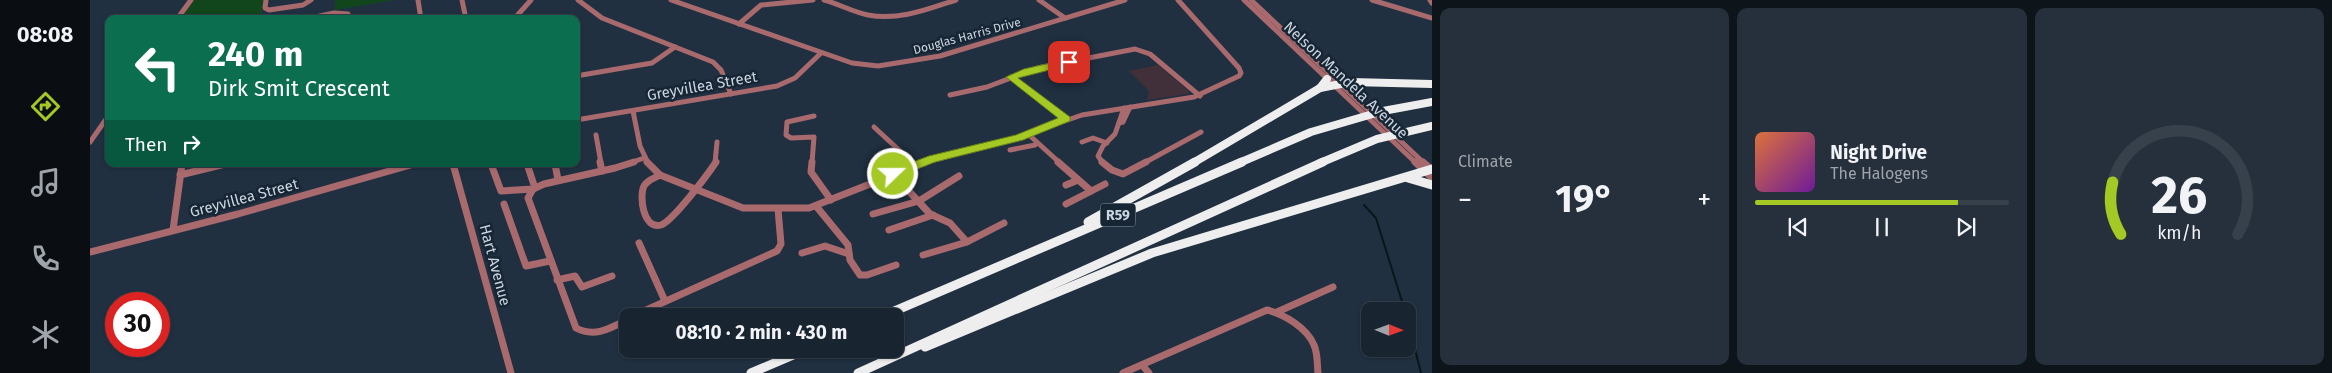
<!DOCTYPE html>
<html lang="en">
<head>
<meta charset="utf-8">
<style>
  body { margin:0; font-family:"Fira Sans",sans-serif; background:#25303c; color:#f1f3f6; height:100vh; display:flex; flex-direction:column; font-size:19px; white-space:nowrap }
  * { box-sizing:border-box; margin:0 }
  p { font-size:16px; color:#9fa4ab }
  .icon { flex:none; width:28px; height:28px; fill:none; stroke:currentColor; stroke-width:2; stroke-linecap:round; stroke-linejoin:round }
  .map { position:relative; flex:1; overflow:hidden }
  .sheet { display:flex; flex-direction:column; gap:8px; padding:8px; background:#0d141a; width:900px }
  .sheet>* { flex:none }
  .banner { position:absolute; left:15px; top:15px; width:475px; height:152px; border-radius:10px; box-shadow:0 1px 4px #0004,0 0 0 1px #36414c; background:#0b6e4f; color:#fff; overflow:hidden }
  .needle { width:32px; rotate:91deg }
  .tools { position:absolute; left:1271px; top:302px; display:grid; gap:10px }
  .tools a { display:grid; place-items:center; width:55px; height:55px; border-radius:10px; background:#182430; box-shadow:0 1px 4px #0004,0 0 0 1px #36414c; font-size:25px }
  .speed { position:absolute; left:15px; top:292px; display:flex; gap:10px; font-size:25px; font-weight:700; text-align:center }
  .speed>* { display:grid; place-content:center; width:65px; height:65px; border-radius:50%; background:#182430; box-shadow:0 1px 4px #0004,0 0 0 1px #36414c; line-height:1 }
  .speed .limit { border:8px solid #d22; background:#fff; color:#111 }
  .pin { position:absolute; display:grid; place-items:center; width:42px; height:42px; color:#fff; margin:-21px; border-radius:10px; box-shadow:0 2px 8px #0006 }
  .me { position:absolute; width:55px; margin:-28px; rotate:68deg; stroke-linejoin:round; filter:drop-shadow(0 0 4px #0008) }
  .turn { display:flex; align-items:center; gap:18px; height:105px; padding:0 20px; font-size:22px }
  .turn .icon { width:65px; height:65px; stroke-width:2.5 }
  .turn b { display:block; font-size:35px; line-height:42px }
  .then { display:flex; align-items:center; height:48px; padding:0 20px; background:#0003; gap:10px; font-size:19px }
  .big { font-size:38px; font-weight:700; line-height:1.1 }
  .sheet .card { flex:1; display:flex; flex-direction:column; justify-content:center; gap:8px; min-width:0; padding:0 18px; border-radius:10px; background:#25303c }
  .sheet .dial { align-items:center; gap:0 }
  .dial svg { height:130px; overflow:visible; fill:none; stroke:#36414c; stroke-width:7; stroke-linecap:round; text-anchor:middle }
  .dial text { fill:#f1f3f6; stroke:none }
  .song { display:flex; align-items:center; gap:15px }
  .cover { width:60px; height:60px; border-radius:8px; background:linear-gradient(135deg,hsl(20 70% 55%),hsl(280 70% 35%)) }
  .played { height:5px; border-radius:2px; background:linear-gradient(90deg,#a4c824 80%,#36414c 80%) }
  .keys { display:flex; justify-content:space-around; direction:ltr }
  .heat { display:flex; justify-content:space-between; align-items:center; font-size:28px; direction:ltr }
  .sheet .tiles { flex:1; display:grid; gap:8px; grid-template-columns:repeat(3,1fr) }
  .trip { position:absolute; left:529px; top:308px; width:285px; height:50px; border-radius:10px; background:#182430; box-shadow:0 1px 4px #0004,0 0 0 1px #36414c; font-weight:700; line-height:50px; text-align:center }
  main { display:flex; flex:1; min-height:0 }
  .tabs { display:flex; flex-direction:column; width:90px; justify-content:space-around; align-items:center; background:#0a0e13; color:#9fa4ab }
  .tabs .icon { width:35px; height:35px }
  .tabs .on { color:#a4c824 }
  .tabs b { font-size:22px; color:#f1f3f6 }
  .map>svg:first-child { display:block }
  .medical { fill:#413039 }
  .green { fill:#11461d }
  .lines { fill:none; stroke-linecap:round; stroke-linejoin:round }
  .stream { stroke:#061819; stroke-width:2 }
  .minor-far1 { stroke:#a96a6e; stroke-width:5 }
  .minor { stroke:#a96a6e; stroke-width:7 }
  .highway-far1 { stroke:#eee; stroke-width:8 }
  .highway { stroke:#eee; stroke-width:9 }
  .route { fill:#a4c824; stroke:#6b8217 }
  .labels { text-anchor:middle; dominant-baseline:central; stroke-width:5; stroke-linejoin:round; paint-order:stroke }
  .far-street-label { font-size:12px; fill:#cbd5df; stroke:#172635 }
  .shield { fill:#172635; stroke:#95a0ac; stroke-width:1 }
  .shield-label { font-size:14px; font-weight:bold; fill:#cbd5df }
  .street-label { font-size:15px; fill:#cbd5df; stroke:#172635 }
</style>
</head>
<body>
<main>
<nav class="tabs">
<b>08:08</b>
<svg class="icon on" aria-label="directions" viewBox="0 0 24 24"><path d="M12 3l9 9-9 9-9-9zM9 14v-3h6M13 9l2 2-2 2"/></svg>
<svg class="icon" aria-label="music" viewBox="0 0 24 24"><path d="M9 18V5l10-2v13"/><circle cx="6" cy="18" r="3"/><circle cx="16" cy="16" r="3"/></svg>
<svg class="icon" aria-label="phone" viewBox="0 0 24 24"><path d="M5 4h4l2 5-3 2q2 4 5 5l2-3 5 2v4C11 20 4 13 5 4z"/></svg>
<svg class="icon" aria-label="climate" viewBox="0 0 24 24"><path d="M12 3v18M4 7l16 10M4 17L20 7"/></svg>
</nav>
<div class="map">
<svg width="1342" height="373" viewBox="0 0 1342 373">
  <rect width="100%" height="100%" fill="#203040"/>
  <!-- medical -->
  <polygon class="medical" points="1068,65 1099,91 1098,94 1057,100 1059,91 1039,71"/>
  <!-- green -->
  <g class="green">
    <polygon points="104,0 174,0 171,19 90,19"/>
    <polygon points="245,0 304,0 245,10"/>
  </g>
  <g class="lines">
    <!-- stream -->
    <g class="stream">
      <polyline points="1274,205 1286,218 1315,311"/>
      <polyline points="1318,321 1331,373"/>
    </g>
    <!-- minor-far1 -->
    <g class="minor-far1">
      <polyline points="176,0 175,8 179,10 213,5 221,0"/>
      <polyline points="328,0 331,19"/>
      <polyline points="372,0 376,19"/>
      <polyline points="488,0 512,18 623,62 631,70 641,94"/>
      <polyline points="581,0 762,63 788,66 850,56 1035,0"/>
      <path d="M734 0C749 4 763 12 778 15 809 21 838 9 866 0"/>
      <polyline points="949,0 975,18"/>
      <polyline points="1154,0 1326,163"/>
      <polyline points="1161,0 1334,163"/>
      <polyline points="1282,0 1342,18"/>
      <polyline points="1340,0 1342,3"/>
      <polyline points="87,19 101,0"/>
      <polyline points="216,19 244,13 258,14 261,19"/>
      <polyline points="424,19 441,0"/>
      <polyline points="649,24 671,5 723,0"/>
      <polyline points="486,76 562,63 585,47"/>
      <polyline points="921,77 976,119"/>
      <polyline points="860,95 897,87 947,68 1045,49 1060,54 1110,96"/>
      <polyline points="543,111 550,146 558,163"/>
      <polyline points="486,120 687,86 705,78 731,53"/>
      <polyline points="1029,123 1033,122 1040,107"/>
      <polyline points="784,127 823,163"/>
      <polyline points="938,134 970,163"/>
      <polyline points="506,135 511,163"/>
      <polyline points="0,142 19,115"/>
      <polyline points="992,142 1003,138 1017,143"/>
      <polyline points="920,150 945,145"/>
      <polyline points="540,163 554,158"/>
      <polyline points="625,163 627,142"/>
      <polyline points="722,163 724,137 701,138 696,135 697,122 724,116"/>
      <polyline points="833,163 929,137 992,115 1104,97 1149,76 1151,73 1149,68 1088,0"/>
      <polyline points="1013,163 1008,156 1013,146 1025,134 1034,108"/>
      <polyline points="1054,163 1111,132"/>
    </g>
    <!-- minor -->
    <g class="minor">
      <polyline points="510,162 512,171"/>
      <polyline points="557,162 570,175 653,208 719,208 836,162"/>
      <polyline points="722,162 721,172 741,200"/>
      <polyline points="821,162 825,165"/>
      <polyline points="968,162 1001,191"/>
      <polyline points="1012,162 1022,170 1033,174 1056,162"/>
      <polyline points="1325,162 1342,178"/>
      <polyline points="1333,162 1342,170"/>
      <polyline points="363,164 421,373"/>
      <polyline points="401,164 411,191 443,189"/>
      <polyline points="437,164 445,188"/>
      <polyline points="465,164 468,180"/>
      <polyline points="803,174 840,214 860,223 877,242 914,223"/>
      <polyline points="90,175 135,164"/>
      <path d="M570 175C565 178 557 180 554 186 549 196 553 230 571 225 583 221 618 174 626 162"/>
      <polyline points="976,185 988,180"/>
      <polyline points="414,204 436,266 460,261"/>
      <polyline points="976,204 1015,184"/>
      <polyline points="726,206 758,245 760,260 770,275 777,275 806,265"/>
      <polyline points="783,214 829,201 869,176"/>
      <polyline points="83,230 92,164"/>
      <polyline points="799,230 843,215"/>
      <polyline points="549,243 575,301"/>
      <polyline points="0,252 148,214 324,164"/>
      <polyline points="712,253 735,246 759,254"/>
      <polyline points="833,255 877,242"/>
      <polyline points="467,280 485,276 492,287 522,276"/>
      <polyline points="1187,312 1243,287"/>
      <polyline points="543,316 687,251 691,244 688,209"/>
      <path d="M538 319C521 328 505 338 486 328L438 198 443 189 454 184 525 168 544 162"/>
      <polyline points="1052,365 1059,373"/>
      <path d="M1033 373 1177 310C1194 314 1217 328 1224 345 1228 354 1227 364 1228 373"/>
    </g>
    <!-- highway-far1 -->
    <g class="highway-far1">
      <polyline points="1230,88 1261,82 1342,84"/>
      <polyline points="1103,163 1230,88 1237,79"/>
      <polyline points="1149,163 1221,132 1293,111 1342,102"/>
      <polyline points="1230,163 1287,139 1342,126"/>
    </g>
    <!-- highway -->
    <g class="highway">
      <polyline points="1318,178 1342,185"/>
      <polyline points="998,222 1105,162"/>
      <polyline points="793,316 1152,162"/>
      <polyline points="835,347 1062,253 1342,169"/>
      <polyline points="661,373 717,349"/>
      <polyline points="768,373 1233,162"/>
    </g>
  </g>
  <!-- route -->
  <polygon class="route" points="979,59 983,60 983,64 928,78 980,117 980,121 933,140 845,162 807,177 799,177 798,174 799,171 839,156 926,135 968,118 916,77 934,69"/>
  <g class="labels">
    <!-- far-street labels -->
    <g class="far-street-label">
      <text transform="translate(877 36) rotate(-15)">Douglas Harris Drive</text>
    </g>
    <!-- shield labels -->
    <rect class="shield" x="1010.5" y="203.5" width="35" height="23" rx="4"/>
    <g class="shield-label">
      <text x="1028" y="215">R59</text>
    </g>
    <!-- street labels -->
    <g class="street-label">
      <text transform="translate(1256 80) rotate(43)">Nelson Mandela Avenue</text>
      <text transform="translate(612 86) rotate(-10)">Greyvillea Street</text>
      <text transform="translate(154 198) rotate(-15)">Greyvillea Street</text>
      <text transform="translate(405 265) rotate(75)">Hart Avenue</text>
    </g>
  </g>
</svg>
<div class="tools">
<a><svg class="needle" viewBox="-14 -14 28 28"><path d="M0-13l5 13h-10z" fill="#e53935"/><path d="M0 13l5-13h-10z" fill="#9fa4ab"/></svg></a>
</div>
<div class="speed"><div class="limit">30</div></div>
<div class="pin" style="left:979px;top:62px;background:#d93025"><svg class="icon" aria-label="arrive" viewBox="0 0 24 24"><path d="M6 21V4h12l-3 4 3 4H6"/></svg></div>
<svg class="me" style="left:803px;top:174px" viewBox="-20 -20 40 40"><circle r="17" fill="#a4c824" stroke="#fff" stroke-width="3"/><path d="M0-11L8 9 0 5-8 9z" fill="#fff"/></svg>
<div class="trip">08:10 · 2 min · 430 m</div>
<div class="banner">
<div class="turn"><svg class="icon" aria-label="left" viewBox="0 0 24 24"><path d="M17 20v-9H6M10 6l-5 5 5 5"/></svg><div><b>240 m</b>Dirk Smit Crescent</div></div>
<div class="then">Then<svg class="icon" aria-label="right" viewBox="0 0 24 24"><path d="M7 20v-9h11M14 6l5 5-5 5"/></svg></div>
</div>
</div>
<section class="sheet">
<div class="tiles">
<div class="card"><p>Climate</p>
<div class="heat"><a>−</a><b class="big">19°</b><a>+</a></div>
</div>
<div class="card">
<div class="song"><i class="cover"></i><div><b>Night Drive</b><p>The Halogens</p></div></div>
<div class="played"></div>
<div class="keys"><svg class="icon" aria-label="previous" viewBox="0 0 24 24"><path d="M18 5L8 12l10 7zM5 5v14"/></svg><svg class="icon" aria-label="pause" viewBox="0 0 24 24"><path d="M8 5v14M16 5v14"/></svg><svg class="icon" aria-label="next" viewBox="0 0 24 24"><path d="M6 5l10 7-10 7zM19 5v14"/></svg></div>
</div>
<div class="card dial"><svg viewBox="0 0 100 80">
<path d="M14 69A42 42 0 1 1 86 69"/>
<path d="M14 69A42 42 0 0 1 9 37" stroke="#a4c824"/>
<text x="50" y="56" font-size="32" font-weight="700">26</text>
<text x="50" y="72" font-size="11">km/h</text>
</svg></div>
</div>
</section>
</main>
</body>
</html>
